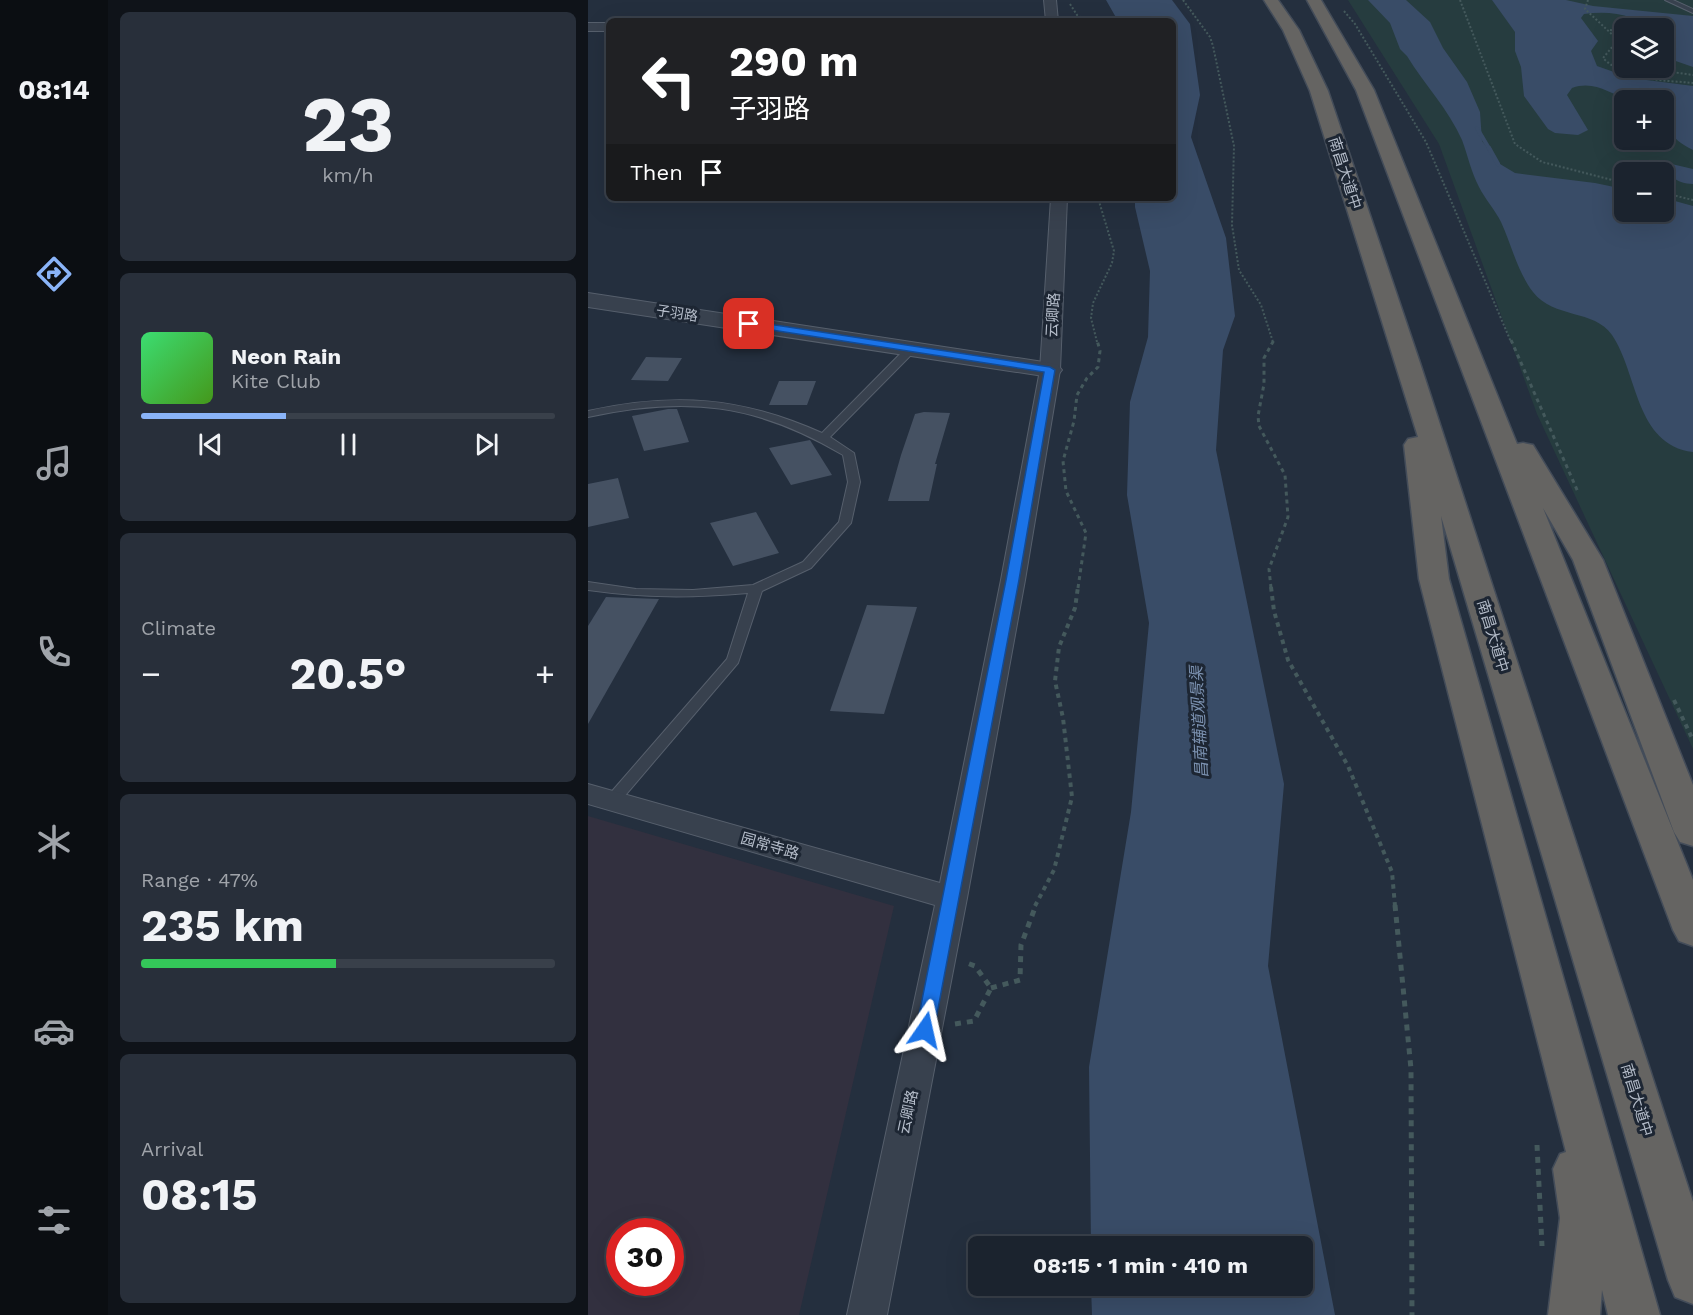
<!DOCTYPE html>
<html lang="en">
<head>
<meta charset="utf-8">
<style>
  body { margin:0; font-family:"Work Sans","Noto Sans SC",sans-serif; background:#282f3a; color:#f1f3f6; height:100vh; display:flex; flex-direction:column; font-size:22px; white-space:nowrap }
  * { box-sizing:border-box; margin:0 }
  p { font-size:20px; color:#a0a4aa }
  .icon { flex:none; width:33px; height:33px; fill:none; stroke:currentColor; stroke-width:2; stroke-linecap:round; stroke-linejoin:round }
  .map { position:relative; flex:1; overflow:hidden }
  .details { display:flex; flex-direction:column; gap:12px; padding:12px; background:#0f1319; width:480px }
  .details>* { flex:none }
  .top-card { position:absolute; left:18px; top:18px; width:570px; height:183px; border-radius:9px; box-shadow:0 6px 24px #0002,0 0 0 2px #39404a; background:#202124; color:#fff; overflow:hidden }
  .buttons { position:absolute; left:1026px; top:18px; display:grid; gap:12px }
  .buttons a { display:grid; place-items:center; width:60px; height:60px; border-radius:9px; background:#1b232e; box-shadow:0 6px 24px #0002,0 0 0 2px #39404a; font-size:30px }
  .speed { position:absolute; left:18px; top:1218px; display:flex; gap:12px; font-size:30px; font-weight:700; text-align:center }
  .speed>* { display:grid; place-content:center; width:78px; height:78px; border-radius:50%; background:#1b232e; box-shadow:0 6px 24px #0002,0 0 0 2px #39404a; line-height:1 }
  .speed .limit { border:9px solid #d22; background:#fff; color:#111 }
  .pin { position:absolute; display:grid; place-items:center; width:51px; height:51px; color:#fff; margin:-26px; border-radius:12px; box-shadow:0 3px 9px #0006 }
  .me { position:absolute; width:66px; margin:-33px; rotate:11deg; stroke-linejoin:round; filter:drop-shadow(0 0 4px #0008) }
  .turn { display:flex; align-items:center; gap:21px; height:126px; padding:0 24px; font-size:27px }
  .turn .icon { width:78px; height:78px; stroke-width:2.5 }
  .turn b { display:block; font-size:42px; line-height:51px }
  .then { display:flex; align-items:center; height:57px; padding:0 24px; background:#0003; gap:12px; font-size:22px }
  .big { font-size:45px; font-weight:700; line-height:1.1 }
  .details .widget { flex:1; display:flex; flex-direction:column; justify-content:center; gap:9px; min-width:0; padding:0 21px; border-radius:9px; background:#282f3a }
  .details .dial { align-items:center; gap:0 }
  .dial b { font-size:78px; line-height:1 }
  .song { display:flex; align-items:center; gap:18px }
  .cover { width:72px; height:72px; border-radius:9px; background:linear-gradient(135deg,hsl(140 70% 55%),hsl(100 70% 35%)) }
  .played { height:6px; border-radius:3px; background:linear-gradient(90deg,#8ab4f8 35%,#39404a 35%) }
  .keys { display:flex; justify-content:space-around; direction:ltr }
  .heat { display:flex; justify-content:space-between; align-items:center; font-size:33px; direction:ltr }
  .charge { height:9px; border-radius:4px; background:linear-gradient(90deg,#34c759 47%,#39404a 0) }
  .trip { position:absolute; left:380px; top:1236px; width:345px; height:60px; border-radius:9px; background:#1b232e; box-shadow:0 6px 24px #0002,0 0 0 2px #39404a; font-weight:700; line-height:60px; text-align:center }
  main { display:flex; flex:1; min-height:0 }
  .tabs { display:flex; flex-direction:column; width:108px; justify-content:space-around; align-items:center; background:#0b0e12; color:#a0a4aa }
  .tabs .icon { width:42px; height:42px }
  .tabs .on { color:#8ab4f8 }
  .tabs b { font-size:27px; color:#f1f3f6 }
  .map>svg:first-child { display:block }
  .medical { fill:#32303f; fill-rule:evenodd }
  .green { fill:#263c3f; fill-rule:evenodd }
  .water { fill:#394c67 }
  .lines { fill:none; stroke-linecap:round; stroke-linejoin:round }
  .stream-far1 { stroke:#394c67; stroke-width:4 }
  .stream { stroke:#394c67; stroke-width:4.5 }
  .building { fill:#455162 }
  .service-casing { stroke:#565f6c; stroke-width:2 }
  .minor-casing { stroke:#565f6c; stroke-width:2 }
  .tertiary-casing { stroke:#565f6c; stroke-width:2 }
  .trunk-casing { stroke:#434c59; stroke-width:3 }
  .path-far3 { stroke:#44595c; stroke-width:2; stroke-dasharray:2 2; stroke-linecap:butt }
  .path-far2 { stroke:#44595c; stroke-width:3; stroke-dasharray:4 4; stroke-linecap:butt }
  .path-far1 { stroke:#44595c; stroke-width:4; stroke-dasharray:4.5 4.5; stroke-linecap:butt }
  .path { stroke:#44595c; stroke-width:5; stroke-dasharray:6 6; stroke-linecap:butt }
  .service { fill:#38414e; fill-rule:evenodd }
  .minor { fill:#38414e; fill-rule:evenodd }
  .tertiary { fill:#38414e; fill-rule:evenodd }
  .trunk { fill:#656462; fill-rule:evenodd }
  .route { fill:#1a73e8; stroke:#114b97; stroke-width:1.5 }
  .labels { text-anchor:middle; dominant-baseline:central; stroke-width:6; stroke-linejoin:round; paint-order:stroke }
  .far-street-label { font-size:14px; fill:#b4bcc9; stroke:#1d2633 }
  .street-label { font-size:15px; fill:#b4bcc9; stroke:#1d2633 }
  .water-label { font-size:16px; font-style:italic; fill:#7c92b1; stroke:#1d2633 }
</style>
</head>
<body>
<main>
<nav class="tabs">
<b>08:14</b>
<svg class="icon on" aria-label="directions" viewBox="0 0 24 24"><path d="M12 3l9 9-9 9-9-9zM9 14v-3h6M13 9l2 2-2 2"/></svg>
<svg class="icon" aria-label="music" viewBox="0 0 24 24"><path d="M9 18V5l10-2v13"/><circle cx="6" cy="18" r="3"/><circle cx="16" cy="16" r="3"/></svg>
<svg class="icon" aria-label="phone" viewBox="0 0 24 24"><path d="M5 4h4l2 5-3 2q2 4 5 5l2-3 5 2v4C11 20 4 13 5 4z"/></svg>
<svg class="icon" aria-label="climate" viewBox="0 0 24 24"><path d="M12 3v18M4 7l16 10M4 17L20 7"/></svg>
<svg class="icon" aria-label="car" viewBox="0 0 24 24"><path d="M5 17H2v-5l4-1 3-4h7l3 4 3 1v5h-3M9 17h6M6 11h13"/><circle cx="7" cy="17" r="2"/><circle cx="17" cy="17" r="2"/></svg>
<svg class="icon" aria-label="filters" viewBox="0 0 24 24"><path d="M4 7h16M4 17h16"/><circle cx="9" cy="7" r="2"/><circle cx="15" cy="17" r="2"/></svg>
</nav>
<section class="details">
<div class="widget dial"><b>23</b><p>km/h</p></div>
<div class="widget">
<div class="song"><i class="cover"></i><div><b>Neon Rain</b><p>Kite Club</p></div></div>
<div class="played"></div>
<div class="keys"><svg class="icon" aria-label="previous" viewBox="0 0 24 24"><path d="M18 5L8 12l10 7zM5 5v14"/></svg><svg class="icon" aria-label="pause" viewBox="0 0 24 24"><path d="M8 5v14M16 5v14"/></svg><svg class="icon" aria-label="next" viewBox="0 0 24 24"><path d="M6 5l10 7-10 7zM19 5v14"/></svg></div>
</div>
<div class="widget"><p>Climate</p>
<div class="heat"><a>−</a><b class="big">20.5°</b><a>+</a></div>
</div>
<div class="widget"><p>Range · 47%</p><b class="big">235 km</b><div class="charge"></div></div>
<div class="widget"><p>Arrival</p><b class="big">08:15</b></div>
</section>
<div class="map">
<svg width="1105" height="1315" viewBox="0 0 1105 1315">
  <rect width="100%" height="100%" fill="#242f3e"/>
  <!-- medical -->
  <path class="medical" d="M0 816 306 906 211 1315H0ZM32 1232H82V1282H32Z"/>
  <!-- green -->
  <path class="green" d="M760 0H1105V749L949 414 851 144ZM1036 28H1076V68H1036ZM1036 100H1076V140H1036ZM1036 172H1076V212H1036Z"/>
  <!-- water -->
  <g class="water">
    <polygon points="518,0 584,0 602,24 612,95 603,137 638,238 647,316 635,350 628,450 696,784 680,966 747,1315 504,1315 503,1286 714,1286 714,1246 503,1246 501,1067 543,812 561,623 539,495 542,402 560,337 562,271 547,207 547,198 585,198 585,21 530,21"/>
    <path d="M780 0H818L842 22 855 48 879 82 892 112 894 141 912 164 927 173 1007 183 1036 189V212H1076V198L1105 206V452C1047 445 1050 373 1024 335 1006 309 966 319 945 292 929 271 924 246 913 222 907 210 897 199 891 187 883 172 880 156 874 140 861 110 836 84 819 56L812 49 802 23Z"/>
    <path d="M904 0H978L1005 6 1105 16V67L1079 58 1076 55 1079 46 1076 28C1063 28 1056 22 1044 18 1028 12 1012 12 996 14L993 18 1010 41 1003 51 1009 66 1043 78 1105 86V150C1081 138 1076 127 1076 100 1065 100 1052 103 1042 100 1021 94 1007 80 984 88L979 95 1000 130 990 135 967 133 960 129 936 96 933 67 927 51V32Z"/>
    <path d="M1075 162 1105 169V184C1087 183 1083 177 1075 162Z"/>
  </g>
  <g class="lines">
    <!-- stream-far1 -->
    <polyline class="stream-far1" points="889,128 902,150"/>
    <!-- stream -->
    <polyline class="stream" points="901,148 910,164"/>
  </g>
  <!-- building -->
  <g class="building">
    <polygon points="58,357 94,358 80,381 43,380"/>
    <polygon points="191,381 228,381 219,405 181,405"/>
    <polygon points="80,409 89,409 101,442 56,451 44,416"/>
    <polygon points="336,412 362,413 347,464 349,464 341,501 300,501 313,455 327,414"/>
    <polygon points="222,440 244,475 203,485 181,448"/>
    <polygon points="30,478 41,518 0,527 0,484"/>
    <polygon points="168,512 191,553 145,566 122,523"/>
    <polygon points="18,597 71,599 0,724 0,626"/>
    <polygon points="279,605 329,607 296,714 242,711"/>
  </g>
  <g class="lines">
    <!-- service casing -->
    <g class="service-casing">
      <g id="service">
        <polygon points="1077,0 1085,0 1105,9 1105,13"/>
        <path d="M323 346 327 347V351L242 437 266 453 272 482 263 523 223 568 174 591 150 663 29 805H19L16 801 19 797 139 659 160 593C102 598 58 598 0 590V582L48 589 105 590 165 585 215 562 251 522 260 482 255 455C168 403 98 396 0 417V411C86 392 154 397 234 433L319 347Z"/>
      </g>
    </g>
    <!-- minor casing -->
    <g class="minor-casing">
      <g id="minor">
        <polygon points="456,0 468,0 470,21 458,21"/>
        <rect x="0" y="23" width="21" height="8"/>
        <polygon points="463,198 479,198 472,370 437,580 379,898 299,1315 259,1315 347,905 0,804 0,784 352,883 413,580 452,370"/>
      </g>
    </g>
    <!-- tertiary casing -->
    <g class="tertiary-casing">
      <polygon id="tertiary" points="0,293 462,363 470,365 474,370 470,375 462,377 0,307"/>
    </g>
    <!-- trunk casing -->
    <g class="trunk-casing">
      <g id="trunk">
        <polygon points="676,0 690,0 711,30 740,91 832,363 1105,1202 1105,1304 1087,1297 1080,1280 853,516 861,579 1072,1315 1020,1315 1014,1290 1012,1315 960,1315 972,1218 965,1169 972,1154 978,1152 831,579 816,445 820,439 830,437 722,91 695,30"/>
        <polygon points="719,0 733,0 786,90 929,444 935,443 945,445 1015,560 1105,785 1105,846 1092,842 1086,832 985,560 955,508 1105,880 1105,946 1091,941 1085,930 768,90"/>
      </g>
    </g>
    <!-- path-far3 -->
    <g class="path-far3">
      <polyline points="595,0 622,37 625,46 646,146 644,225 651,270 673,305 685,342"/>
      <polyline points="872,0 927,144 954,162 1036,183"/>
      <path d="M1000 0 997 9 1030 40 1015 58C1038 81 1075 80 1105 83"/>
      <polyline points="482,4 489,15 499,21"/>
      <polyline points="756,11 767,24 838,142 923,342"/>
      <polyline points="1022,30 1036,31"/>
      <polyline points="1057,68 1105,75"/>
      <polyline points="1076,193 1105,200"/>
      <polyline points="509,342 503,318 505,303 524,263 526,251 510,198"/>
    </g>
    <!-- path-far2 -->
    <g class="path-far2">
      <polyline points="923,340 990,492"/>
      <polyline points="490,588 498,533 478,491 475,461 486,421 489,395 499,378 510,367 512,351 509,340"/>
      <polyline points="683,588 681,569 700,517 697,475 671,426 670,416 676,384 676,358 686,340"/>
    </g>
    <!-- path-far1 -->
    <g class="path-far1">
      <polyline points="683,587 686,611 700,660 760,766 804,872 807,906"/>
      <polyline points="1086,700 1105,740"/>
      <polyline points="447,906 466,870 484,797 475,718 467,681 471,647 487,608 490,587"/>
    </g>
    <!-- path -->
    <g class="path">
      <polyline points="807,905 823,1069 824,1315"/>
      <polyline points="403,988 432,980 433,945 448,905"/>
      <polyline points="367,1024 386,1021 403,988 387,966 379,963"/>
      <polyline points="949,1145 954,1246"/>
    </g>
    <!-- service -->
    <use href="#service" class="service"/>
    <!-- minor -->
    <use href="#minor" class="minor"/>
    <!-- tertiary -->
    <use href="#tertiary" class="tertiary"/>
    <!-- trunk -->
    <use href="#trunk" class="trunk"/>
  </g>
  <!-- route -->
  <polygon class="route" points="161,321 462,367 467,370 431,580 346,1030 344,1035 337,1037 331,1035 328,1030 418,580 456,372 158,326 158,322"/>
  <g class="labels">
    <!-- far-street labels -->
    <g class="far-street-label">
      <text transform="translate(89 313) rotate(9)">子羽路</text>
    </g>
    <!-- street labels -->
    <g class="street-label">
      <text transform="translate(757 173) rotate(72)">南昌大道中</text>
      <text transform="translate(465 315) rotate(-87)">云卿路</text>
      <text transform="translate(905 636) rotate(73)">南昌大道中</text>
      <text transform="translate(182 846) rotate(16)">园常寺路</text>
      <text transform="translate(1049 1100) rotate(73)">南昌大道中</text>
      <text transform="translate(320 1112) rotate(-78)">云卿路</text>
    </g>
    <!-- water labels -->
    <g class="water-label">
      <text transform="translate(611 722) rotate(-93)">昌南辅道观景渠</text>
    </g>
  </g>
</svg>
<div class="buttons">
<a><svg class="icon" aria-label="layers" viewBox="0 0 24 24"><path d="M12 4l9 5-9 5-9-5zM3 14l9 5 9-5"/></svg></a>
<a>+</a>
<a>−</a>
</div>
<div class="speed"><div class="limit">30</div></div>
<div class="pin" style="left:161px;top:324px;background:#d93025"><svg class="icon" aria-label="arrive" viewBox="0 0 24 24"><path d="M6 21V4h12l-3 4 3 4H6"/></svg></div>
<svg class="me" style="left:337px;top:1030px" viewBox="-20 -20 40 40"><path d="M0-17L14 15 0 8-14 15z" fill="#1a73e8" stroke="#fff" stroke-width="4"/></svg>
<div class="trip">08:15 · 1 min · 410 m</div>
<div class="top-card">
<div class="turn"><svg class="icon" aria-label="left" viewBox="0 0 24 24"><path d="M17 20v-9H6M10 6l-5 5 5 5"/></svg><div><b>290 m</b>子羽路</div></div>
<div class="then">Then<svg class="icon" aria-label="arrive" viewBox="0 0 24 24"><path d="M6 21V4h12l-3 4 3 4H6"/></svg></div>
</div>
</div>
</main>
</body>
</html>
